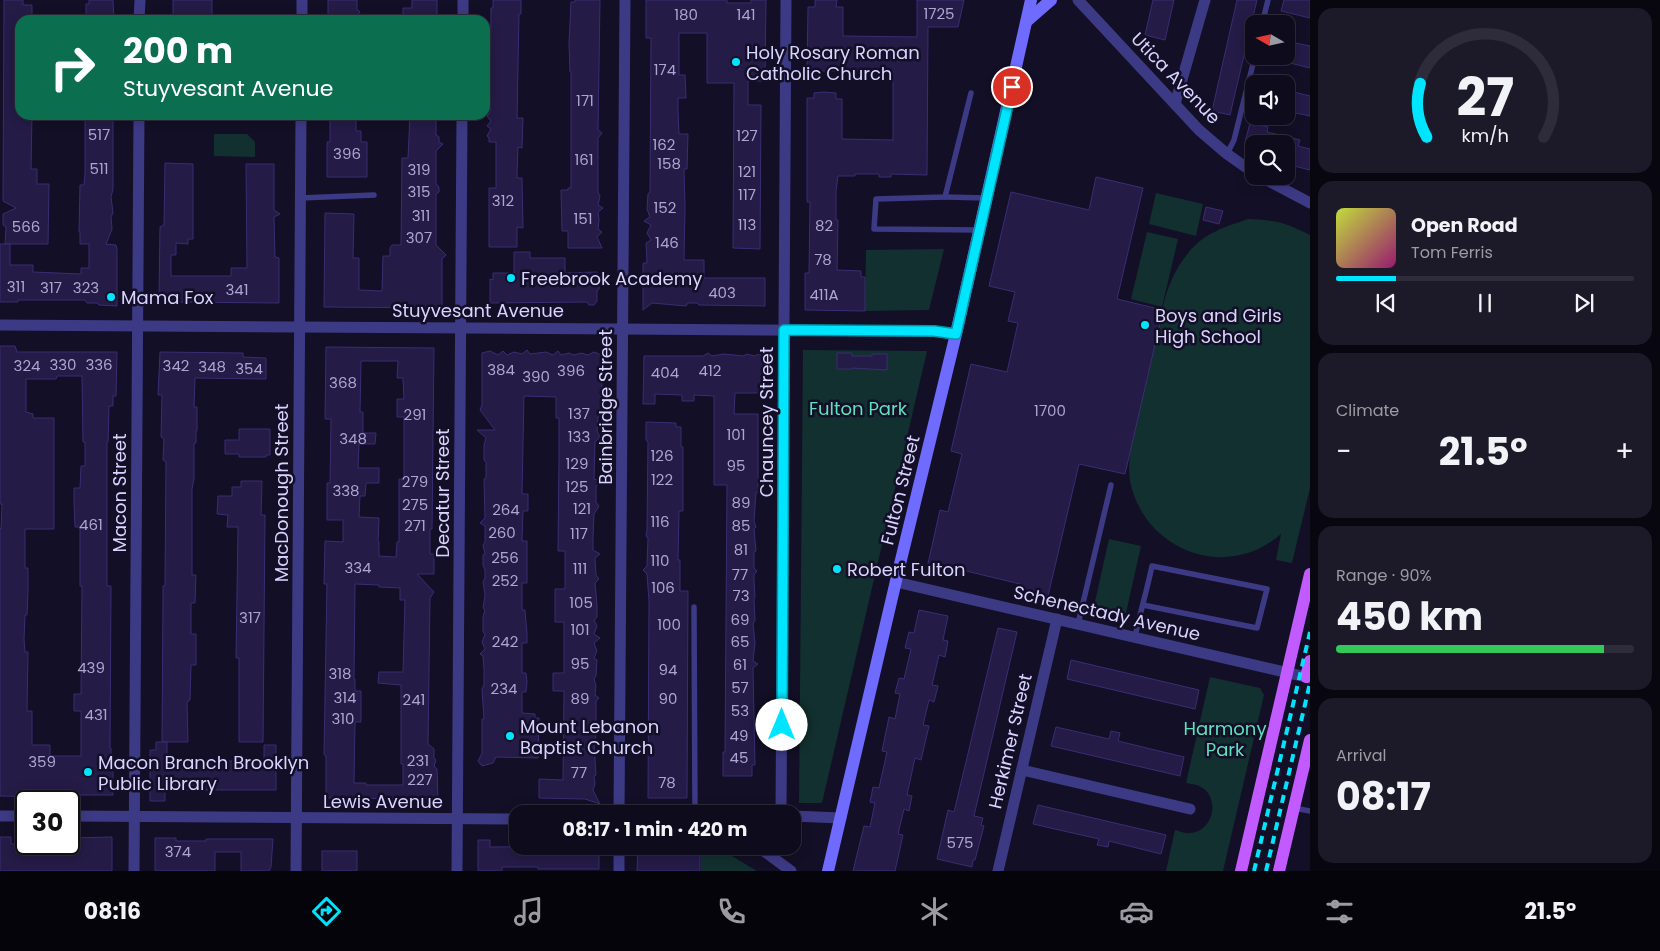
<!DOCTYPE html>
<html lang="en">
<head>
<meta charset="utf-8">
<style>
  body { margin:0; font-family:Poppins,sans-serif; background:#1c1929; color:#f1f3f6; height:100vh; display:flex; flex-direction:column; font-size:19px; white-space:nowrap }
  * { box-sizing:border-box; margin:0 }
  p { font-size:16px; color:#9b9ba3 }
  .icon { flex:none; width:28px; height:28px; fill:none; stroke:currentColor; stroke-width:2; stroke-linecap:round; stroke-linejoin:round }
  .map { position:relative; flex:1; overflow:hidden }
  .panel { display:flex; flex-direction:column; gap:8px; padding:8px; background:#08060f; width:350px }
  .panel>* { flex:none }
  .guide { position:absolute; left:15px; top:15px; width:475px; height:105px; border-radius:15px; box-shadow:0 2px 12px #0003,0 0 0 1px #2e2b3b; background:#0b6e4f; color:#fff; overflow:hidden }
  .needle { width:32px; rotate:279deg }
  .tools { position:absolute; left:1245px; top:15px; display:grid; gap:10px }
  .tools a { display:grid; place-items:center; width:50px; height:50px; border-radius:10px; background:#0e0b1c; box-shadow:0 2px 12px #0003,0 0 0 1px #2e2b3b; font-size:25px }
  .speed { position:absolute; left:15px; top:790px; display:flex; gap:10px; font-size:25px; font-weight:700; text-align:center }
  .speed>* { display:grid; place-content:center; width:65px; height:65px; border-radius:50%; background:#0e0b1c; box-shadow:0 2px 12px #0003,0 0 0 1px #2e2b3b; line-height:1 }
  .speed .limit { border:2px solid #111; border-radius:8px; background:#fff; color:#111 }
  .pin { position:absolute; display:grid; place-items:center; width:42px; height:42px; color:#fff; margin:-21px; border:2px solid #fff; border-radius:50%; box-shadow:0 1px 5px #0007 }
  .me { position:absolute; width:55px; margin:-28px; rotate:0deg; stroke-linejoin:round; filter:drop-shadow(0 0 4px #0008) }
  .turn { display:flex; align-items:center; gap:18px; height:105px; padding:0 25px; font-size:22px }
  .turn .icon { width:65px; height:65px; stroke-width:2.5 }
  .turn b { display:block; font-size:35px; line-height:42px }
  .big { font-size:38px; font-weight:700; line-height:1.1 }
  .panel .tile { flex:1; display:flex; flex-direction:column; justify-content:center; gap:8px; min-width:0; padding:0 18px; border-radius:15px; background:#1c1929 }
  .panel .dial { align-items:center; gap:0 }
  .dial svg { height:130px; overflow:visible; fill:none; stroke:#2e2b3b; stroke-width:7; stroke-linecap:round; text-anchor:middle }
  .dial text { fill:#f1f3f6; stroke:none }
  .song { display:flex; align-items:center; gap:15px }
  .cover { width:60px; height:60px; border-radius:8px; background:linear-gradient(135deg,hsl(70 70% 55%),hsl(320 70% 35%)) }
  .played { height:5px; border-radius:2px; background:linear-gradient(90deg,#00e5ff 20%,#2e2b3b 20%) }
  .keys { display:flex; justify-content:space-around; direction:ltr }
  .heat { display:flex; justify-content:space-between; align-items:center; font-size:28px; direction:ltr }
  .charge { height:8px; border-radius:4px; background:linear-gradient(90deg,#34c759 90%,#2e2b3b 0) }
  .trip { position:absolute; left:509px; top:805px; width:292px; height:50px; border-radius:15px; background:#0e0b1c; box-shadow:0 2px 12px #0003,0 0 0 1px #2e2b3b; font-weight:700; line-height:50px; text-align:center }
  .tabs { display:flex; height:80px; justify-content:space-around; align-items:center; background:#06040b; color:#9b9ba3 }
  .tabs .icon { width:35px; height:35px }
  .tabs .selected { color:#00e5ff }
  .tabs b { font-size:22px; color:#f1f3f6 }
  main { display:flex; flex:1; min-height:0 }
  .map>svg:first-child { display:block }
  .green { fill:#12302f }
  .building { fill:#241b47; stroke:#3b2d73; fill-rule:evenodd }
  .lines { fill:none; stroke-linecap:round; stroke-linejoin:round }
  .lane { stroke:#3d3a85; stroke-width:5.5 }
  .street { stroke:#3d3a85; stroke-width:11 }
  .secondary { stroke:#6f6bff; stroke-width:12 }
  .primary { stroke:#c25bff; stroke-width:12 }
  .rail { stroke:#00e5ff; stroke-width:4; stroke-dasharray:8 6; stroke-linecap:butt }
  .route-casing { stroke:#0095a6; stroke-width:12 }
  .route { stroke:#00e5ff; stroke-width:9 }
  .poi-dot { fill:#00e5ff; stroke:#130f26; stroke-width:2 }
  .labels { text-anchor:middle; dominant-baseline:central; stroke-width:5; stroke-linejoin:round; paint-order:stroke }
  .number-label { font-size:15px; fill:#aca6d1 }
  .poi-label { font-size:18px; fill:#d9d4ff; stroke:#130f26; text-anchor:start }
  .street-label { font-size:18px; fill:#d9d4ff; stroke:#130f26 }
  .park-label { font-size:18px; fill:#5fe0c0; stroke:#130f26 }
</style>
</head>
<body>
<main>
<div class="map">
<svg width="1310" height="871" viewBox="0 0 1310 871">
  <rect width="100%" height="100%" fill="#130f26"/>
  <!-- green -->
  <g class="green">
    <polygon points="214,134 247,134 255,142 255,157 214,156"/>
    <polygon points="1156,193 1203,204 1196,236 1149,224"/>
    <path d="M1248 219C1275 220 1285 222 1310 235V488L1292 563 1276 560 1281 534C1227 582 1144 551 1130 481 1125 452 1143 396 1150 366 1155 342 1159 318 1166 295 1171 279 1178 265 1189 252 1204 233 1225 227 1248 219Z"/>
    <polygon points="1147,232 1178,239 1162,307 1131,299"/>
    <polygon points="944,249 929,310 865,311 866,250"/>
    <polygon points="803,350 927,351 822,803 799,803"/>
    <polygon points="1109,539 1141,546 1126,613 1094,606"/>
    <path d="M1210 677 1260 688 1264 695 1223 871H1166L1175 830C1180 831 1185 834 1190 833 1213 832 1221 798 1201 787 1197 784 1190 784 1186 783Z"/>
    <polygon points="701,846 715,846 757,871 701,871"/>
  </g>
  <!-- building -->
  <g class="building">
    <polygon points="4,0 23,0 23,5 32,5 32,20 20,20 20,115 32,115 31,169 37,169 37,184 49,184 48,244 5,244 6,227 3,225 3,214 16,208 3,201"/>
    <polygon points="89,0 113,0 114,20 86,20 86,4 89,4"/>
    <rect x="173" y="0" width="39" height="20"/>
    <polygon points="328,0 357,0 357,9 360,12 357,16 357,20 328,20"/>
    <polygon points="412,0 437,0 437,20 403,20 403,8 412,8"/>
    <polygon points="493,0 521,0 521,14 519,14 517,118 523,118 522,148 518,147 517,173 517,178 522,178 523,228 517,227 517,247 489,247 489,188 496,188 496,142 489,142 489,138 487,136 491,129 487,126 491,121 487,116 490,113 491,8 493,8"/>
    <polygon points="575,0 600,0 598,130 602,133 598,138 598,192 600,196 598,205 603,208 598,212 599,220 598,229 602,232 597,237 602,248 568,248 568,231 562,231 561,190 568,190 568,188 571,188 571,72 570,72 569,43 571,2 575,2"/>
    <polygon points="646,0 727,0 727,3 751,3 751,0 766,0 765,81 748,81 748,105 761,105 760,249 733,248 734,83 707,83 707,33 679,33 679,75 685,75 686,98 678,98 678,111 679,134 688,134 687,169 684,169 685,207 684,260 704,260 704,278 765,278 765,306 699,305 697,303 688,303 686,306 652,303 643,310 643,263 647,263 646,243 651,240 647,233 651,225 644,221 650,217 647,209 648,194 650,192 651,38 646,38"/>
    <polygon points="815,0 837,0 836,7 843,7 843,36 917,37 917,0 964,0 958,27 928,27 927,175 891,174 891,177 879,177 879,174 855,174 855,176 838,176 836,191 836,220 838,220 837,270 861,271 861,277 865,277 865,311 805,310 805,273 809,273 810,202 807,202 807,98 814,98 814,93 824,92 836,93 836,99 842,99 842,139 893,140 893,71 807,71 808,7 815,7"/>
    <polygon points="1153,0 1174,0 1165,40 1145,35"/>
    <polygon points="1237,0 1257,0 1230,115 1212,111"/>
    <polygon points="1284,0 1310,0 1310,18 1281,11"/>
    <polygon points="1286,41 1310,46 1310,68 1286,62"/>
    <polygon points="1286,90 1310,96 1310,116 1286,111"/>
    <polygon points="85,115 113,115 113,189 111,197 113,213 111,217 112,229 106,244 116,245 117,250 117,306 99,305 97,303 87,303 85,300 18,300 18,302 0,302 0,244 10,244 10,265 33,265 33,272 81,274 81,268 89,268 89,244 80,244 80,232 79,232 80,185 84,185 85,173"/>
    <polygon points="330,115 356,115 356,131 361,131 361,142 367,142 367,177 327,177 327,142 330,142"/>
    <polygon points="410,115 436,115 436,135 439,137 439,142 443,144 436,151 436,184 439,187 439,192 436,194 436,245 446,255 442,259 442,308 324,307 325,213 354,214 353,258 359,258 359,290 382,291 383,256 390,256 390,248 392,245 401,245 402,158 408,158"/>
    <polygon points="1250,123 1268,127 1267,132 1300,140 1298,146 1310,149 1310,170 1294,166 1295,161 1286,158 1286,144 1253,144 1245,142"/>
    <polygon points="165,163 193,164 193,239 188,239 188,244 176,243 176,255 171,255 171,276 231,276 231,268 247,268 246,164 274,164 274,210 280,214 274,217 275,257 279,258 279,303 171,302 171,297 159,297 160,227 164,225"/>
    <polygon points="1096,177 1143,188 1117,299 1163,310 1125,474 1079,464 1048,596 1019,589 1020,584 962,570 960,575 927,568 940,510 948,512 962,454 951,451 971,364 1007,372 1018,323 1008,321 1015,292 989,286 1011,192 1089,210"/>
    <polygon points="1206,207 1223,211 1219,224 1203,220"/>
    <polygon points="514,252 530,252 530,258 565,258 565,273 597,272 597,282 599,284 599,289 597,291 597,301 594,305 589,305 587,302 490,303 490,279 493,280 493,273 514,273"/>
    <path d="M0 346H15L17 352H117L116 396H113V406H109L108 442H107V586H111L110 748H111V768L113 769V795H53V797L0 796V528L1 529 2 504H0ZM57 376H82L83 442H85V466H81L80 488H74V503L75 527H80V586H82L81 694H74V711H81V756H50V745H32V711H27L28 652H25L24 639 25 615H27L28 592V568H25V529H54V418H33V414L26 412V379H56Z"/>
    <path d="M326 347 434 348 432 529H430V554H434V574H417L434 592 430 598 428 744 434 749V758L436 760 434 766 437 769 438 799 326 798V757L324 754 327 584H324L325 541 343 542V520H327V483H330L331 419H325ZM361 361H398L397 378H403L404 399H397V417H404V479H399V542H397L396 557 379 556V542H378L379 518 359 517 360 496H365L366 483H379V468H358L359 444H375L376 433H363V412H360ZM355 584 379 585V587L400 588V600H405L403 672H379L378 683 401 685V764H403V785H366V783H354L355 722H361V691H355V679H354Z"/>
    <polygon points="527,350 530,354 546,352 553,355 558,351 561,355 569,353 574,355 581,353 588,355 594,352 602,355 602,397 600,397 602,412 598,417 597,431 600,437 595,442 594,479 600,481 596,487 596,502 599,506 594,514 593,538 593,550 600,554 595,558 596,575 599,579 595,583 597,605 597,617 594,620 597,626 594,634 600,638 594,643 597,651 594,658 597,660 596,676 594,679 596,686 595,695 599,698 596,701 596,736 594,742 596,775 594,776 595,784 593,790 600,804 585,799 539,798 539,779 563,780 564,691 553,691 553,673 564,673 564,622 555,622 555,589 565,589 565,551 558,551 559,457 559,418 556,418 556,397 524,396 522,494 528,494 528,511 523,511 522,541 527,541 527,583 522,583 522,610 525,610 527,634 527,643 522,643 522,673 526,673 527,682 526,692 522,692 522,713 535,714 535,718 539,718 538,758 496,757 493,763 482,766 478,761 482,753 482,719 484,719 482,689 484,685 484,669 483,656 480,654 485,649 482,642 485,634 483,632 483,617 485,610 483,608 485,595 483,582 485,578 485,570 483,565 483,555 485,554 483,545 485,542 485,526 480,523 485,518 484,479 486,478 486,462 484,460 484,445 486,438 477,430 495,430 480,410 482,405 482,353 490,351 498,355 503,351 507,355 514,352 522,354"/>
    <polygon points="764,351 764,393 735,393 734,414 758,414 758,492 756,493 754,521 756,527 754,529 756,551 754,552 754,568 757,571 754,575 754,580 755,597 754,599 755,621 753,623 755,643 753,661 758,664 753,668 755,765 752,765 752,776 723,776 723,752 725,752 727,485 714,485 714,396 694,395 694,401 682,401 682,395 655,394 655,404 643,404 644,356 703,356 708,353 712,356 724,354 744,356 746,354 755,356"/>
    <polygon points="160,352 243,353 243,357 266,358 266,379 195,378 194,407 197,407 197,431 196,431 196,443 194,443 194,479 192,489 192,575 196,575 195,603 191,603 191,634 196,634 196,665 191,665 190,700 187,702 188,742 162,742 163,598 163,586 165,586 166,462 163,460 164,439 161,437 162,395 158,395"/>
    <polygon points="837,353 852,353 852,356 872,356 872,354 887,354 887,370 852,368 852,369 837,369"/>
    <polygon points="646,422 676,423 676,427 681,427 681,447 683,447 683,511 679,511 678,560 680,560 680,591 688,591 687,798 648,798 649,601 647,574 643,570 647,566 648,538 646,536 647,530 648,442 646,440"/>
    <polygon points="239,429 270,429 270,455 266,455 266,457 239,457 239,454 225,454 225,440 239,440"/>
    <polygon points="241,481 262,481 261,515 265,515 263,742 239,742 239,658 236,658 238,527 227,527 228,515 217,514 218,496 232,496 232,487 241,487"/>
    <polygon points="919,610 948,616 943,640 948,641 945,657 939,655 932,685 938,686 934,702 929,700 923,725 929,726 921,760 915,758 907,795 912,796 909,811 904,809 898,834 903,835 895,871 853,871 864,826 870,827 875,803 870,802 873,787 879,788 887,752 882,751 889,717 895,719 900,694 895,693 899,678 904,679 911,649 905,648 909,632 914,633"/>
    <polygon points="998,628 1017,632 974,816 983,818 981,825 984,826 975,860 973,860 972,867 937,859 948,810 954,812"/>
    <polygon points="1071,660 1199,690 1195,709 1067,679"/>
    <polygon points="1056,727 1109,739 1111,731 1120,733 1118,741 1184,757 1180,776 1051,746"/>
    <polygon points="156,742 167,742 167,765 192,765 192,759 202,759 202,765 227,765 227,761 239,761 239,765 264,765 264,745 276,745 276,790 165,790 165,801 150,801 150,750 156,750"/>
    <polygon points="1038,805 1166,835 1161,854 1109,841 1108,847 1097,845 1099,839 1033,824"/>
    <polygon points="0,837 11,837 11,844 69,844 69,838 112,837 112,871 0,871"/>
    <polygon points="155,838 176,838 176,841 206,841 206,839 273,839 271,867 269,871 241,871 241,852 215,852 215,871 155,871"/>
    <polygon points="478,840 490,840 490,847 599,846 599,869 538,869 538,867 502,867 502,871 478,871"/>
    <polygon points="700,846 700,871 637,871 638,847"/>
    <rect x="322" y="851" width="35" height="20"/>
  </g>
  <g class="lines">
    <!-- lane -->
    <g class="lane">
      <polyline points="1262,24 1268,0"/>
      <polyline points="971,93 945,197 876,199 874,229 980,230"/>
      <polyline points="1227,154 1234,140 1255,56"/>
      <polyline points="945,197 986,198"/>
      <polyline points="300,198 374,195"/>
      <polyline points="694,607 695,814"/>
      <polyline points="1078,624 1111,485"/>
      <path d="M1135 637C1140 613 1147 590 1152 566L1267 589 1257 628 1143 605"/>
      <polyline points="1294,808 1310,811"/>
    </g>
    <!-- street -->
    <g class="street">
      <polyline points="1078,0 1199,130 1227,154 1254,173"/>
      <polyline points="139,20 140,0"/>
      <polyline points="302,20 302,0"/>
      <polyline points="463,20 463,0"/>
      <polyline points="1175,104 1205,0"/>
      <polyline points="1259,176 1310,203"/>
      <polyline points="0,325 934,331 956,334"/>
      <polyline points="896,582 1310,678"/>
      <polyline points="1022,770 1190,809"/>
      <polyline points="619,814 625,0"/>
      <polyline points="781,814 786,0"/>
      <polyline points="0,816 26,816"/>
      <polyline points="69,816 518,819"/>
      <polyline points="792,816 841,818"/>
      <polyline points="757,846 791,871"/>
      <polyline points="134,871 139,115"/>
      <polyline points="296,871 301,115"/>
      <polyline points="457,871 462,115"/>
      <polyline points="619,871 619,846"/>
      <polyline points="998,871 1057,619"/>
    </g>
    <!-- secondary -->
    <g class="secondary">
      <polyline points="1027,21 1051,0"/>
      <polyline points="828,871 899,568 956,334 1031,0"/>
    </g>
    <!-- primary -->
    <g class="primary">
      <polyline points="1306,677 1310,661"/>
      <polyline points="1241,871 1310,574"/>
      <polyline points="1279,871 1310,740"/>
    </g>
    <!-- rail -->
    <g class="rail">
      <polyline points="1254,871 1310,632"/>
      <polyline points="1266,871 1310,683"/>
    </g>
  </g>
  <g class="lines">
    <!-- route casing -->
    <g class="route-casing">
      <polyline id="route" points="782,725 784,330 934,331 956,334 1012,87"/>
    </g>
    <!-- route -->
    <use href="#route" class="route"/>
  </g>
  <!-- markers -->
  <g class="poi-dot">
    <circle cx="736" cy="62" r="5"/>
    <circle cx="511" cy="278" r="5"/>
    <circle cx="111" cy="297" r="5"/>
    <circle cx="1145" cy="325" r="5"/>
    <circle cx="837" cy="569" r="5"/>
    <circle cx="510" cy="736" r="5"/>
    <circle cx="88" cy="772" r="5"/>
  </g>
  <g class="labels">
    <!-- number labels -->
    <g class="number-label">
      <text x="939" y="13">1725</text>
      <text x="686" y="14">180</text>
      <text x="746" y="14">141</text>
      <text x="665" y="69">174</text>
      <text x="585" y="100">171</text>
      <text x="99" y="134">517</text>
      <text x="747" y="135">127</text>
      <text x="664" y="144">162</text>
      <text x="347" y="153">396</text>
      <text x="584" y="159">161</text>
      <text x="669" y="163">158</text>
      <text x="99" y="168">511</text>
      <text x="419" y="169">319</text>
      <text x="747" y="171">121</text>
      <text x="419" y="191">315</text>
      <text x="747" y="194">117</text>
      <text x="503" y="200">312</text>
      <text x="665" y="207">152</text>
      <text x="421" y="215">311</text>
      <text x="583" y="218">151</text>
      <text x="747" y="224">113</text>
      <text x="824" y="225">82</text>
      <text x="26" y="226">566</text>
      <text x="419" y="237">307</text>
      <text x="667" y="242">146</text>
      <text x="823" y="259">78</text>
      <text x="16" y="286">311</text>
      <text x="51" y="287">317</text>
      <text x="86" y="287">323</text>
      <text x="237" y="289">341</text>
      <text x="722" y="292">403</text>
      <text x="824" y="294">411A</text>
      <text x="63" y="364">330</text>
      <text x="99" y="364">336</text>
      <text x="27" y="365">324</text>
      <text x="176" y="365">342</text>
      <text x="212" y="366">348</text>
      <text x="249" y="368">354</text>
      <text x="501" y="369">384</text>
      <text x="571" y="370">396</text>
      <text x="710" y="370">412</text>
      <text x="665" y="372">404</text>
      <text x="536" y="376">390</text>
      <text x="343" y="382">368</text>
      <text x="1050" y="410">1700</text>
      <text x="579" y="413">137</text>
      <text x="415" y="414">291</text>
      <text x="736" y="434">101</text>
      <text x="579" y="436">133</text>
      <text x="353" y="438">348</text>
      <text x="662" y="455">126</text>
      <text x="577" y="463">129</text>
      <text x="736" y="465">95</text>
      <text x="662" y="479">122</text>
      <text x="415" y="481">279</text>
      <text x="577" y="486">125</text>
      <text x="346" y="490">338</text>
      <text x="741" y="502">89</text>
      <text x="415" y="504">275</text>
      <text x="582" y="508">121</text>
      <text x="506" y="509">264</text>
      <text x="660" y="521">116</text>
      <text x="91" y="524">461</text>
      <text x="415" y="525">271</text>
      <text x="741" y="525">85</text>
      <text x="502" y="532">260</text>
      <text x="579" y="533">117</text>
      <text x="741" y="549">81</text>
      <text x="505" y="557">256</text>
      <text x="660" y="560">110</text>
      <text x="358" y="567">334</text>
      <text x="580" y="568">111</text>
      <text x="740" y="574">77</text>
      <text x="505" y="580">252</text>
      <text x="663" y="587">106</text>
      <text x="741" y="595">73</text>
      <text x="581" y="602">105</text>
      <text x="250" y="617">317</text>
      <text x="740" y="619">69</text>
      <text x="669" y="624">100</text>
      <text x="580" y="629">101</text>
      <text x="505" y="641">242</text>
      <text x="740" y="641">65</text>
      <text x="580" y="663">95</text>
      <text x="740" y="664">61</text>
      <text x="91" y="667">439</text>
      <text x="668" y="669">94</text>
      <text x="340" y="673">318</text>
      <text x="740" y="687">57</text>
      <text x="504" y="688">234</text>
      <text x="345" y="697">314</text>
      <text x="580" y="698">89</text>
      <text x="668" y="698">90</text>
      <text x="414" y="699">241</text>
      <text x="740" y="710">53</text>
      <text x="96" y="714">431</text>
      <text x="343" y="718">310</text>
      <text x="739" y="735">49</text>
      <text x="739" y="757">45</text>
      <text x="418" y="760">231</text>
      <text x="42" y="761">359</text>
      <text x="579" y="772">77</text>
      <text x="420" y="779">227</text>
      <text x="667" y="782">78</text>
      <text x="960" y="842">575</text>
      <text x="178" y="851">374</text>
    </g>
    <!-- poi labels -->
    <g class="poi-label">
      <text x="746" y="52">Holy Rosary Roman<tspan x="746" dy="21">Catholic Church</tspan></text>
      <text x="521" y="278">Freebrook Academy</text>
      <text x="121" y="297">Mama Fox</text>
      <text x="1155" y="315">Boys and Girls<tspan x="1155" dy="21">High School</tspan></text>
      <text x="847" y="569">Robert Fulton</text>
      <text x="520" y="726">Mount Lebanon<tspan x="520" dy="21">Baptist Church</tspan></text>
      <text x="98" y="762">Macon Branch Brooklyn<tspan x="98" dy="21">Public Library</tspan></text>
    </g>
    <!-- street labels -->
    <g class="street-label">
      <text transform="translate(1176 78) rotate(46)">Utica Avenue</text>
      <text x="478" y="310">Stuyvesant Avenue</text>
      <text transform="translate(605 407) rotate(-90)">Bainbridge Street</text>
      <text transform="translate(766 422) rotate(-90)">Chauncey Street</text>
      <text transform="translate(900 490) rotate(-76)">Fulton Street</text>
      <text transform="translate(119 493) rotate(-90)">Macon Street</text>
      <text transform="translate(281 493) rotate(-90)">MacDonough Street</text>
      <text transform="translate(442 493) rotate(-90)">Decatur Street</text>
      <text transform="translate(1107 613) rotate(13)">Schenectady Avenue</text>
      <text transform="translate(1010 741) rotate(-77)">Herkimer Street</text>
      <text x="383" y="801">Lewis Avenue</text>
    </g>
    <!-- park labels -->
    <g class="park-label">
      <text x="858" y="408">Fulton Park</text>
      <text x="1225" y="728">Harmony<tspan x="1225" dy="21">Park</tspan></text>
    </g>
  </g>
</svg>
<div class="tools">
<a><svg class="needle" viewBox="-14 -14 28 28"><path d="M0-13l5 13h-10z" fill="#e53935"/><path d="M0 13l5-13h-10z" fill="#9b9ba3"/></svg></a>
<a><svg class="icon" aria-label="sound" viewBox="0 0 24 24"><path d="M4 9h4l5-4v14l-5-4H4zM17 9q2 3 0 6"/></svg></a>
<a><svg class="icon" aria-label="search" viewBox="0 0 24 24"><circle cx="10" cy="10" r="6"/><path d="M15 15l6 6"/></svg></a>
</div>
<div class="speed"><div class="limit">30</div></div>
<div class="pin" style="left:1012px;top:87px;background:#d93025"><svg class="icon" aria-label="arrive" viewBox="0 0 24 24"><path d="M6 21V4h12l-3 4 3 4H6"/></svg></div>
<svg class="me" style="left:782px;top:725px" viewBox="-20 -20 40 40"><circle r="19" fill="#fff"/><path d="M0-13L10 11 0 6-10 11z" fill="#00e5ff"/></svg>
<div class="trip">08:17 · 1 min · 420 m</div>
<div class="guide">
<div class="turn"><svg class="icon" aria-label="right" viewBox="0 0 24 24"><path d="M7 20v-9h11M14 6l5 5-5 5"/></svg><div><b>200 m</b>Stuyvesant Avenue</div></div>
</div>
</div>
<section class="panel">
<div class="tile dial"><svg viewBox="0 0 100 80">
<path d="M14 69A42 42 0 1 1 86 69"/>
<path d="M14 69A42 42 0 0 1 10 36" stroke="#00e5ff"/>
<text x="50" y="56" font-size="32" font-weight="700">27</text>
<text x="50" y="72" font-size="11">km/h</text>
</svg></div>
<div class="tile">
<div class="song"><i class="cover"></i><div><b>Open Road</b><p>Tom Ferris</p></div></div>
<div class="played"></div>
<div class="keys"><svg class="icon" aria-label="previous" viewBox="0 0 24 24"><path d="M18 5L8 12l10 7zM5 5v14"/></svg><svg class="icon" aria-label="pause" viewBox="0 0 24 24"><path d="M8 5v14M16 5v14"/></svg><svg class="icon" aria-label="next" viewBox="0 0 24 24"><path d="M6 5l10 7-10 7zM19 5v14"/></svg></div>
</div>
<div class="tile"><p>Climate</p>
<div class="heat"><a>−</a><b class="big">21.5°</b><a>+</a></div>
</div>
<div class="tile"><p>Range · 90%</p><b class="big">450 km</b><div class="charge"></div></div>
<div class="tile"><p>Arrival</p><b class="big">08:17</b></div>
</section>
</main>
<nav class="tabs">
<b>08:16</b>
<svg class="icon selected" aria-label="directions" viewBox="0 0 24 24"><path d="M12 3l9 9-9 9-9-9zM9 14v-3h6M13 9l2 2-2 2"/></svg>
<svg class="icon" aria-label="music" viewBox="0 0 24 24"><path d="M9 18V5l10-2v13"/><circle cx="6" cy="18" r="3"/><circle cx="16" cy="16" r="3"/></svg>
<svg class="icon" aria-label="phone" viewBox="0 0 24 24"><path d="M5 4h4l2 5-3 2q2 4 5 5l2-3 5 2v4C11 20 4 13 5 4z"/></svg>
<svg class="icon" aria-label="climate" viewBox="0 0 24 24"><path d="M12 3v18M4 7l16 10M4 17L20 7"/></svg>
<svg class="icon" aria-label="car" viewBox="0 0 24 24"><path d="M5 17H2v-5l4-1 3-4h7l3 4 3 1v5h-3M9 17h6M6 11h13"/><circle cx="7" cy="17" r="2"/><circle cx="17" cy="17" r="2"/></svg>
<svg class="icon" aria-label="filters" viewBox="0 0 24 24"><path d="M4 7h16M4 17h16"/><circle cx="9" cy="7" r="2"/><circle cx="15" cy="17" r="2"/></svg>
<b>21.5°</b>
</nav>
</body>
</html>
